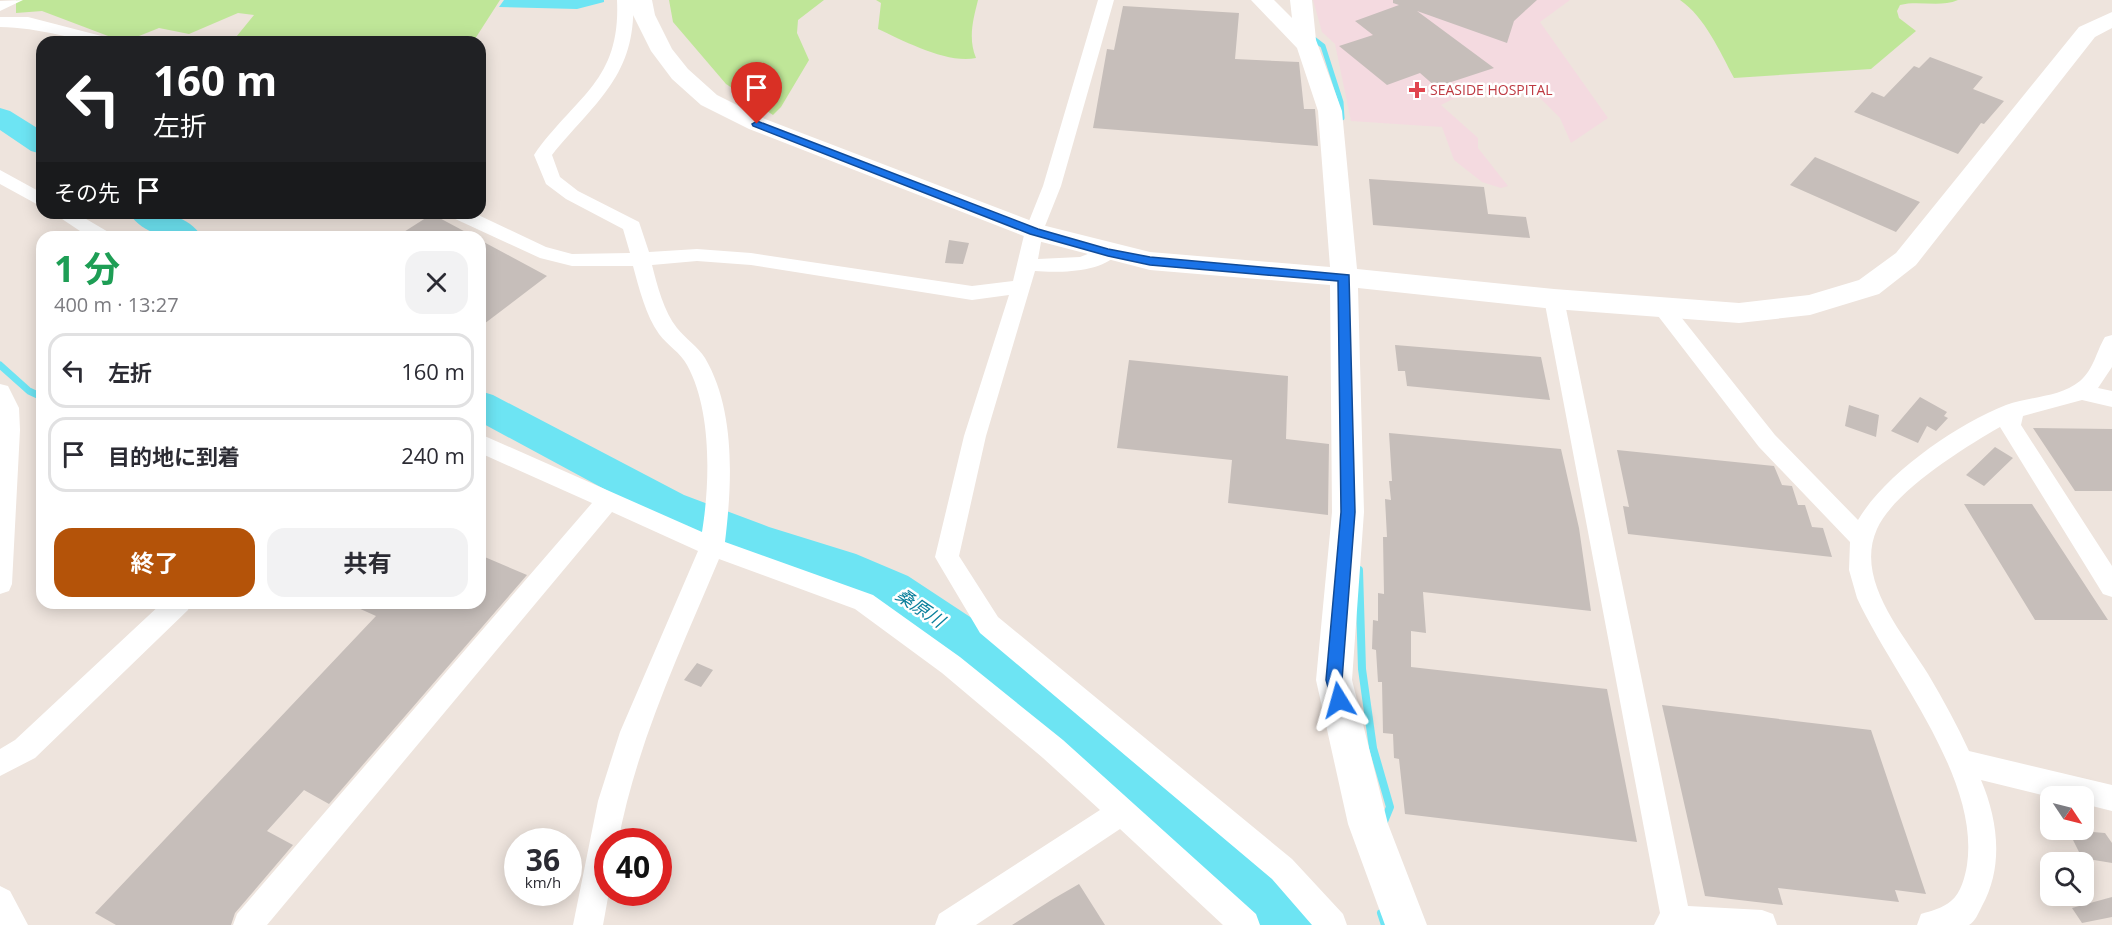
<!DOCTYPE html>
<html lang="ja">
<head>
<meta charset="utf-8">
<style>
  :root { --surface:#fff; --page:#f2f2f3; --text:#2b2b33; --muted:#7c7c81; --line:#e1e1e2; --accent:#b45309 }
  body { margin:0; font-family:"Open Sans","Noto Sans JP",sans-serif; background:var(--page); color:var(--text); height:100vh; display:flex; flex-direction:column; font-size:22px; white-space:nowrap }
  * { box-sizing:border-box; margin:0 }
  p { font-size:20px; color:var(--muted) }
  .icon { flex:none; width:33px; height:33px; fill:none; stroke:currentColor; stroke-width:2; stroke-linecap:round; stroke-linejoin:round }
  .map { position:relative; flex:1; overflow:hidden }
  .details { position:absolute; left:36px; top:231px; width:450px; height:378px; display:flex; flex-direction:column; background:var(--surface); border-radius:18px; box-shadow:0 3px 15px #0003 }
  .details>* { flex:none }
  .top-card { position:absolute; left:36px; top:36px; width:450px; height:183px; border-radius:18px; box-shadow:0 3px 15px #0003; background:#202124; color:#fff; overflow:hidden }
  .needle { width:39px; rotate:125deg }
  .buttons { position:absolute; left:2040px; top:786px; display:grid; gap:12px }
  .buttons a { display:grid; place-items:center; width:54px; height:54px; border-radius:12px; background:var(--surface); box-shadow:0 3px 15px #0003; font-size:30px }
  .speed { position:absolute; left:504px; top:828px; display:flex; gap:12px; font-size:30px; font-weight:700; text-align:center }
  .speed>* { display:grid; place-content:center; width:78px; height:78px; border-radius:50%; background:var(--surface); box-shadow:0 3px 15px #0003; line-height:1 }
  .speed small { font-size:15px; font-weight:400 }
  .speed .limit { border:9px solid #d22; background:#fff; color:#111 }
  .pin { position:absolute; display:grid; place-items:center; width:51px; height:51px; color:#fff; margin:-62px -26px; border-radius:50% 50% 50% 0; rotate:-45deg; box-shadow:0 0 6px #0007 }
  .pin .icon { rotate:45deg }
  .me { position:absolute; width:66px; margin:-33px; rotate:352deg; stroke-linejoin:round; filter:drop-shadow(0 0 4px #0008) }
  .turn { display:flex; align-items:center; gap:21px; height:126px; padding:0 18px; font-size:27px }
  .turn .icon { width:78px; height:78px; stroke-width:2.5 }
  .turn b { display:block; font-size:42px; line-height:51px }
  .then { display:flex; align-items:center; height:57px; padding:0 18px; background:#0003; gap:12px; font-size:22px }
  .round { display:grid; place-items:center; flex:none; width:63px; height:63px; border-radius:18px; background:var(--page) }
  .overview { display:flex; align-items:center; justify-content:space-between; height:102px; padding:0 18px }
  h1 { font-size:36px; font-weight:700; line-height:45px; color:#1e9e55 }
  .action { display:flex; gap:12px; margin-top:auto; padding:12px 18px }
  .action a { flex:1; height:69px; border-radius:18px; background:var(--accent); color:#fff; font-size:24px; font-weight:700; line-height:69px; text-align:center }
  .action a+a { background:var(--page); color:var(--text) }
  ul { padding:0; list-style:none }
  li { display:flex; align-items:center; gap:18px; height:75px; margin:0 12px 9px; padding:0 6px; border:3px solid var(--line); border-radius:18px }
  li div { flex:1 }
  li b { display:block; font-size:22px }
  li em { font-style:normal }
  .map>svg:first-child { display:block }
</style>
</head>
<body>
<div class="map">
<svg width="2112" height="925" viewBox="0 0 2112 925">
  <rect width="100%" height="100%" fill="#eee4dd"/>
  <path fill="#f4dae0" d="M1313,0H1570L1540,22L1608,118L1571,143L1560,118L1524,82L1453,99L1441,105L1478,138V148L1508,186L1501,188L1482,182L1454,160L1442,127L1351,121L1335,44L1322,32Z"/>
  <path fill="#bfe698" d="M16,0H500L473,42H232L254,15L238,13L189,34L159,28L124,42L42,11L16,13Z
    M669,0H824L798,20L797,33L809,60L781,107L773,115L726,84L673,22Z
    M876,0H978C973,20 968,39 976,58C947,64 904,41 878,29L881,3Z
    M1680,0H1958C1939,8 1919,0 1900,5L1897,11L1899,18L1916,31L1871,69L1734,78C1720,52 1705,17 1680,0Z"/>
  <path fill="#6de4f3" d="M504,0H604V2L577,9L499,7Z"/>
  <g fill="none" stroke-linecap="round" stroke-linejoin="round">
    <path stroke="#6de4f3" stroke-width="5" d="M1310,36L1323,46L1341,102L1342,118"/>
    <path stroke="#6de4f3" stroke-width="7" d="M0,365L29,391L42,397"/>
    <path stroke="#6de4f3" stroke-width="8" d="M1359,570L1362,669L1373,748L1390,807L1383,824
      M1381,913L1385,925"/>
    <path fill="#6de4f3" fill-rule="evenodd" d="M0,108L10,111L42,131V154L31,151L0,130Z
      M129,213C156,213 186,211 202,237C175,237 146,239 129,213Z
      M480,391L493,395L684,495L769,527L856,554L908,576L999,636L1260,854L1306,907L1314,925H1254L1224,890L967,664L878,602L830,580L747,554L656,517L480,422Z"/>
  </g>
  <path fill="#c6beba" d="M1393,0H1537L1514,21L1507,43L1417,11L1494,68L1436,87L1420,73L1387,85L1339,46L1373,35L1355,21L1399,5L1393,3Z
    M1123,6L1239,13L1235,59L1299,62L1304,109H1315L1318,146L1093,128L1107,49L1114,50Z
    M1930,57L1983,77L1973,89L2004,101L1984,124L1981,123L1958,154L1854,112L1872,92L1884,97L1914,66L1919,68Z
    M1815,157L1920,202L1896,232L1790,185Z
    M1369,179L1484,187L1488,214L1526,217L1530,238L1373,225Z
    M432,214L475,237H396Z
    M480,240L547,276L480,327Z
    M949,240L969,243L963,264L945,263Z
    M1395,345L1541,357L1550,400L1407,386L1405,371H1398Z
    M1129,360L1288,376L1286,439L1329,444L1328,515L1228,503L1232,460L1117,448Z
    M1920,397L1947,412L1944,416L1948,418L1936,431L1927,426L1918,443L1891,431Z
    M1849,405L1879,415L1876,437L1845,426Z
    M2033,428L2112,429V491H2075Z
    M1389,433L1561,449L1579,528L1591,611L1423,592L1426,633L1411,631V667L1607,689L1637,842L1405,814L1399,759L1394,758L1393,734L1383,733L1382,682H1378L1376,650L1372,649L1373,620L1378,621V593L1384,594L1383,537H1387L1385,499L1391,500L1389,481H1392Z
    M1995,447L2013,458L1984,486L1966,475Z
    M1617,450L1774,466L1782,485L1792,486L1798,505H1805L1812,527L1823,528L1832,557L1628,534L1623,506L1629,507Z
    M1964,504H2032L2108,620H2035Z
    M480,555L527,575L329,804L304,790L267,831L293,845L235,913L231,925H116L95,913L376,616L347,603H480Z
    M697,663L713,670L701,687L684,680Z
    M1662,705L1871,730L1926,894L1895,890L1899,902L1778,888L1783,905L1705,896Z
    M2068,830L2105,833L2112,843V863L2082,858Z
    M1079,884L1105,925H1012L1053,899Z
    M2112,897V917L2082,923L2072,908Z"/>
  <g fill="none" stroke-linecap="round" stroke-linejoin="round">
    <path fill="#fff" fill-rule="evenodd" d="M23,0L0,11V1Z
      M617,0H633C637,75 595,102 552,155L560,177L578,191L639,222L649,252L697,249L751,253L972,286L1013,281L1025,231L1043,186L1098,0H1114L1061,186L1043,231L1038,259L1080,257L1108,246L1115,248L1118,252C1105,273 1057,273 1035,271L986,436L959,556L998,617L1292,859L1343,914L1347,925H1312L1272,879L980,633L939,564L935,557L964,436L1009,295L972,300L751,265L697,261L652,265C657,285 664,312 677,328C686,339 698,347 705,358C736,411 732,484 725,542L873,595L960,657L1063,740L1256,914L1260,925H1223L1120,829L976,925H935L939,914L1100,810L1043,758L942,673L855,609L719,559C680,652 637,742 618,842H608L609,892L603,925H573L598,801L620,732L698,551L612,512L267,925H233L237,914L592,503L480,453V434L702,532C710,483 712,410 687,365C681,353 667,345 659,334C646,316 639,288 633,266H572L540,258L451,217L449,213H474L546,247L572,254L630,253L623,229L566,199L546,184L534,155C575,96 621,82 617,0Z
      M0,17H28L113,39L115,42C75,42 40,27 0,27Z
      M0,170L42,193V207L0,184Z
      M53,213H76L110,233L112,237H89Z
      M1554,292L1561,294L1564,299L1688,906L1762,910L1773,914L1777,925H1654L1660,913L1544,299L1547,294Z
      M1662,300L1669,302L1775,435L1858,520C1886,473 1956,425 2006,405C2030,396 2059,398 2080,381C2094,369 2096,352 2105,337L2112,335V367L2098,388L2112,391V407L2082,400L2023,416L2021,425L2112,566V597L2103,594L2000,427C1965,447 1894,491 1877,529C1854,580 1904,634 1928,674C1943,699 1957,725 1969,751L2112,785V811L2084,804V796L2050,797L1981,780C1998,820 2004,866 1982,906C1979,912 1975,922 1969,925C1958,925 1929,925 1917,925L1921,914C1931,911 1943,908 1951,901C1961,893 1965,877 1967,865C1980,777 1892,674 1857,598L1849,570L1850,542L1759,447L1655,312L1652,307L1655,302Z
      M0,384L8,386L19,408L20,430L12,584L9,591L0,594Z
      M162,603H191L188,610L35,758L0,776V749L15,740Z
      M0,886L10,891L28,925H0Z"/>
    <path fill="#fff" fill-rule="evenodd" d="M630,0H652L655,15L672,49L688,69L717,95L765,119L1042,225L1150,252L1330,267L1318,111L1297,48L1251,0H1274L1292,18L1290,0H1312L1316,40L1342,111L1357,269L1554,289L1739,303L1809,295L1859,280L1896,253L2079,27L2112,12V28L2095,37L1916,265L1879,294L1810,315L1739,323L1554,309L1358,288L1364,512L1352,680L1388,824L1427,925H1385L1348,824L1316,680L1332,512L1330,285L1150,270L1034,240L749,129L701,105L672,79L651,51L633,15Z"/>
  </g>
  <path fill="#1a73e8" stroke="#114b97" stroke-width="1.5" d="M757,121L1038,229L1108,249L1150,257L1349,275L1355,512L1342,680L1347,700L1345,705L1339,707L1333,705L1326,680L1341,512L1338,281L1150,265L1108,256L1030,234L753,126L752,124Z"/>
  <path fill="#e0444e" stroke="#fff" stroke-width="2" d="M1414 81h6v6h6v6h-6v6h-6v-6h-6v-6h6z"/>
  <g text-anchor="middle" stroke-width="5" stroke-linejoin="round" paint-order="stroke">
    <g font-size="14" fill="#be3a42" stroke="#fff" text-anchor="start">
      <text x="1430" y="95">SEASIDE HOSPITAL</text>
    </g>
    <g font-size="18" font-style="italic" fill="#097f9b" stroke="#fff">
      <text transform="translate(920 608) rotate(34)" y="6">桑原川</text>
    </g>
  </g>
</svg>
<div class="buttons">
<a><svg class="needle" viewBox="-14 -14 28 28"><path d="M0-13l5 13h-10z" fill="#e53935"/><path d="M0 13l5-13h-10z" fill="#7c7c81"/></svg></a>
<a><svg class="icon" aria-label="search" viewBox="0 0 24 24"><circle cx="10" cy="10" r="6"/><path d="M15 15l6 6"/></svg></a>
</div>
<div class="speed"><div>36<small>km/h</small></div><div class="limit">40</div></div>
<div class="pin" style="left:757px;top:124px;background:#d93025"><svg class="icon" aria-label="arrive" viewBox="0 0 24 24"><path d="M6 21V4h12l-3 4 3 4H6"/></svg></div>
<svg class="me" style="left:1339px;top:700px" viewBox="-20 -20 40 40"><path d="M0-17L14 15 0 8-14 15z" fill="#1a73e8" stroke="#fff" stroke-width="4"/></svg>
<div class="top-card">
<div class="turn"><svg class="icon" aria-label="left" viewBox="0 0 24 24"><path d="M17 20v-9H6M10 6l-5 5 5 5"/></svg><div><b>160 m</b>左折</div></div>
<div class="then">その先<svg class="icon" aria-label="arrive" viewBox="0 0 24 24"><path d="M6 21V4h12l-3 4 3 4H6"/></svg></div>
</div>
<section class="details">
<div class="overview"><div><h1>1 分</h1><p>400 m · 13:27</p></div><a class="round"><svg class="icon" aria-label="close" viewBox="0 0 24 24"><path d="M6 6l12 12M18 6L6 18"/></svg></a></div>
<ul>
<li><svg class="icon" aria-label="left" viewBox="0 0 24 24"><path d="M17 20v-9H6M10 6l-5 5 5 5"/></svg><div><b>左折</b></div><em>160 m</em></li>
<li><svg class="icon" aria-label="arrive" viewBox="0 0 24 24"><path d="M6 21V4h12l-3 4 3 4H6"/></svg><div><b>目的地に到着</b></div><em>240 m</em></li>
</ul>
<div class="action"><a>終了</a><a>共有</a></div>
</section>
</div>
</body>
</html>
